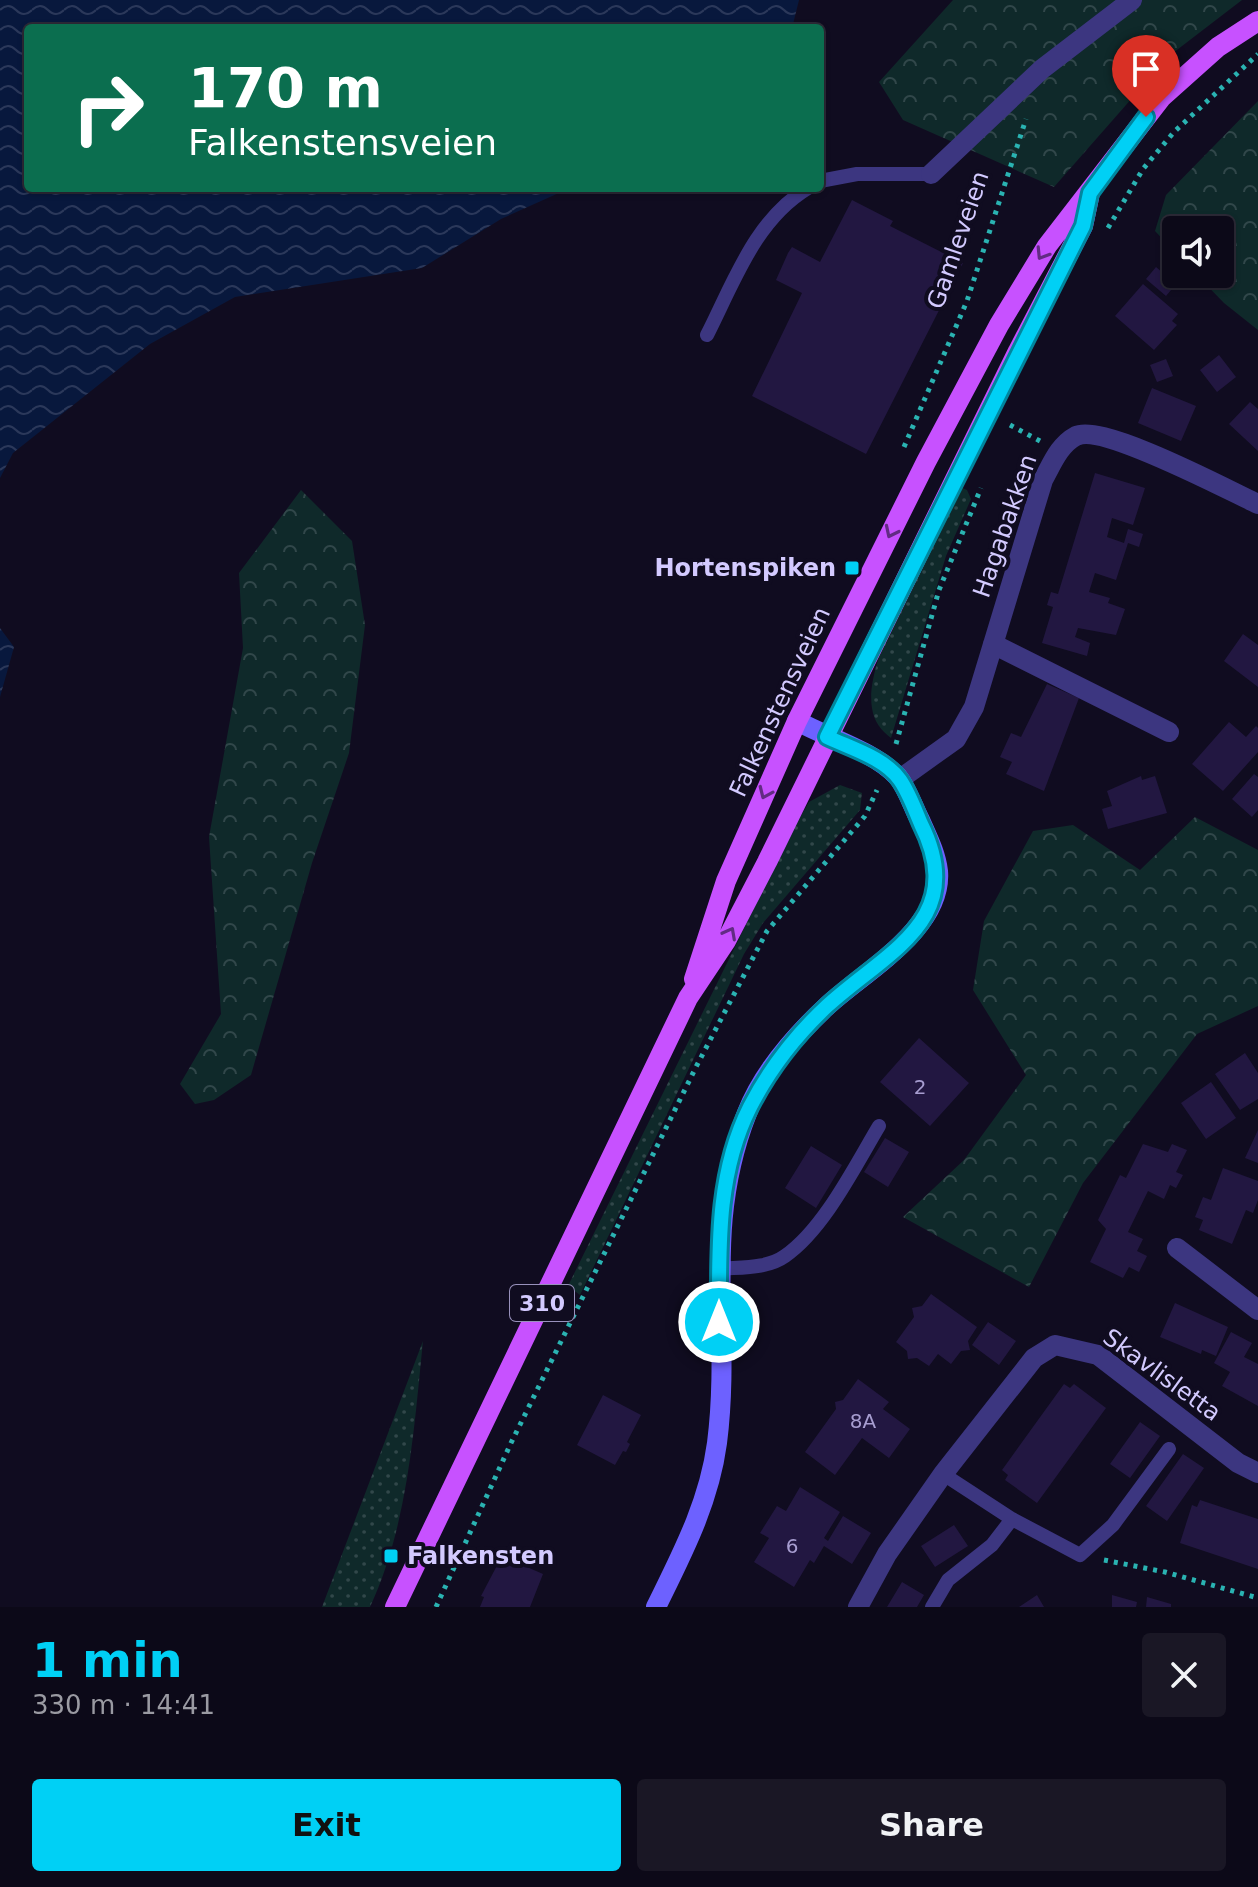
<!DOCTYPE html>
<html lang="en">
<head>
<meta charset="utf-8">
<style>
  :root { --surface:#0c0918; --page:#1a1725; --text:#f1f3f6; --muted:#9a9aa2; --line:#2c2a37; --accent:#00d0f5 }
  body { margin:0; font-family:"DejaVu Sans",sans-serif; background:var(--page); color:var(--text); height:100vh; display:flex; flex-direction:column; font-size:30px; white-space:nowrap }
  * { box-sizing:border-box; margin:0 }
  p { font-size:26px; color:var(--muted) }
  .icon { flex:none; width:44px; height:44px; fill:none; stroke:currentColor; stroke-width:2; stroke-linecap:round; stroke-linejoin:round }
  .map { position:relative; height:1607px; overflow:hidden }
  .panel { display:flex; flex-direction:column; background:var(--surface); flex:1 }
  .panel>* { flex:none }
  .banner { position:absolute; left:24px; top:24px; width:800px; height:168px; border-radius:8px; box-shadow:0 2px 6px #0004,0 0 0 2px var(--line); background:#0b6e4f; color:#fff; overflow:hidden }
  .buttons { position:absolute; left:1162px; top:216px; display:grid; gap:16px }
  .buttons a { display:grid; place-items:center; width:72px; height:72px; border-radius:8px; background:var(--surface); box-shadow:0 2px 6px #0004,0 0 0 2px var(--line); font-size:40px }
  .pin { position:absolute; display:grid; place-items:center; width:68px; height:68px; color:#fff; margin:-82px -34px; border-radius:50% 50% 50% 0; rotate:-45deg; box-shadow:0 0 8px #0007 }
  .pin .icon { rotate:45deg }
  .me { position:absolute; width:88px; margin:-44px; rotate:0deg; stroke-linejoin:round; filter:drop-shadow(0 0 6px #0008) }
  .turn { display:flex; align-items:center; gap:28px; height:168px; padding:0 32px; font-size:36px }
  .turn .icon { width:104px; height:104px; stroke-width:2.5 }
  .turn b { display:block; font-size:56px; line-height:68px }
  .round { display:grid; place-items:center; flex:none; width:84px; height:84px; border-radius:8px; background:var(--page) }
  .summary { display:flex; align-items:center; justify-content:space-between; height:136px; padding:0 32px }
  h1 { font-size:48px; font-weight:600; line-height:60px; color:var(--accent) }
  .action { display:flex; gap:16px; margin-top:auto; padding:16px 32px }
  .action a { flex:1; height:92px; border-radius:8px; background:var(--accent); color:#111; font-size:32px; font-weight:600; line-height:92px; text-align:center }
  .action a+a { background:var(--page); color:var(--text) }
  .map>svg:first-child { display:block }
</style>
</head>
<body>
<div class="map">
<svg width="1258" height="1607" viewBox="0 0 1258 1607">
  <defs>
    <pattern id="grass-dots" width="8" height="8" patternUnits="userSpaceOnUse" patternTransform="scale(2)"><rect width="8" height="8" fill="#0f292a"/><path d="M2 2h.1M6 6h.1" fill="none" stroke="#31474a" stroke-width="1.8" stroke-linecap="round"/></pattern>
    <pattern id="forest-crowns" width="20" height="18" patternUnits="userSpaceOnUse" patternTransform="scale(2)"><rect width="20" height="18" fill="#0f292a"/><path d="M2 6a3 3 0 1 1 6 0M12 15a3 3 0 1 1 6 0" fill="none" stroke="#31474a"/></pattern>
    <pattern id="water-waves" width="16" height="10" patternUnits="userSpaceOnUse" patternTransform="scale(2)"><rect width="16" height="10" fill="#08183d"/><path d="M0 5q4-4 8 0t8 0" fill="none" stroke="#2b385a"/></pattern>
  </defs>
  <rect width="100%" height="100%" fill="#100c20"/>
  <path fill="url(#grass-dots)" d="M960,487L967,490L971,499L946,556L891,738C881,730 874,722 872,708C863,656 936,537 960,487Z
    M840,785L862,793L860,810L763,923L744,954L580,1295L568,1286L793,829L809,802Z
    M423,1341C414,1429 408,1525 370,1607H322Z"/>
  <path fill="url(#forest-crowns)" d="M953,0H1242L1169,56L1054,187L903,120L879,82Z
    M1258,101V330L1224,303L1196,274H1220V230H1176V253L1155,231L1166,195Z
    M301,490L352,541L365,625L349,753L312,863L251,1075L214,1100L195,1104L180,1084L221,1014L209,837L243,648L239,573Z
    M1195,817L1258,850V1006L1197,1034L1083,1183L1029,1287L903,1217L964,1160L1026,1075L973,990L984,921L1033,831L1073,825L1140,870Z"/>
  <path fill="url(#water-waves)" d="M0,0H799L792,28H28V188H570L501,219L422,268L235,297L150,344L13,453L0,478Z
    M0,628L14,647L0,697Z"/>
  <path fill="#221741" d="M852,200L893,221L890,226L963,263L866,454L752,396L802,293L776,280L788,253L792,247L820,262Z
    M1156,267L1176,284L1166,296L1146,279Z
    M1143,284L1178,314L1172,321L1177,325L1154,350L1115,316Z
    M1219,355L1236,377L1217,392L1200,370Z
    M1166,359L1173,376L1157,382L1150,365Z
    M1152,388L1196,406L1181,441L1138,423Z
    M1250,402L1258,409V451L1229,424Z
    M1095,473L1145,488L1133,525L1112,518L1107,537L1124,543L1128,529L1143,534L1139,547L1128,543L1116,580L1095,573L1089,592L1110,598L1108,603L1125,609L1116,635L1078,628L1075,637L1090,643L1087,656L1042,643L1053,607L1047,605L1051,592L1058,594Z
    M1243,634L1258,645V687L1224,661Z
    M1047,684L1079,698L1044,791L1006,774L1012,762L1000,757L1011,733L1021,737Z
    M1229,722L1246,737L1256,726L1258,728V752L1223,791L1192,764Z
    M1254,774L1258,777V810L1252,817L1232,799Z
    M1141,776L1142,780L1155,776L1167,813L1108,829L1102,809L1112,806L1107,791Z
    M919,1038L969,1083L930,1126L880,1082Z
    M1245,1053L1258,1073V1099L1240,1110L1215,1074Z
    M1211,1082L1236,1118L1206,1139L1181,1103Z
    M1258,1130V1163L1245,1158Z
    M885,1138L909,1152L888,1187L864,1172Z
    M1143,1144L1168,1152L1172,1144L1187,1150L1176,1172L1183,1175L1176,1188L1170,1185L1164,1199L1148,1191L1128,1232L1143,1239L1137,1251L1147,1256L1139,1272L1129,1267L1123,1278L1090,1262L1106,1229L1098,1220L1120,1175L1126,1178Z
    M811,1146L842,1165L816,1208L785,1188Z
    M1223,1168L1258,1181V1200L1253,1213L1246,1210L1232,1244L1199,1230L1203,1220L1195,1217L1203,1197L1211,1200Z
    M931,1294L977,1327L968,1341L970,1350L961,1351L951,1364L938,1354L929,1366L917,1358L908,1359L907,1351L896,1342L914,1317L912,1308L922,1306Z
    M1175,1303L1228,1327L1216,1356L1202,1350L1201,1354L1160,1337Z
    M988,1322L1016,1341L999,1365L972,1345Z
    M1231,1332L1252,1343L1244,1357L1258,1364V1406L1222,1386L1230,1372L1214,1363Z
    M858,1379L889,1402L883,1409L910,1429L889,1458L862,1438L835,1475L805,1452L836,1409L835,1402L843,1400Z
    M1064,1384L1070,1388L1074,1384L1106,1408L1037,1503L1005,1480L1008,1475L1002,1470Z
    M603,1395L641,1415L627,1442L630,1444L626,1452L623,1451L615,1465L577,1445Z
    M1140,1422L1160,1436L1130,1478L1110,1464Z
    M1183,1454L1204,1468L1167,1521L1146,1506Z
    M800,1487L840,1512L824,1538L828,1541L843,1516L871,1533L852,1564L824,1546L814,1563L810,1560L794,1587L754,1562L769,1538L760,1533L777,1506L786,1511Z
    M1200,1500L1258,1519V1569L1180,1543L1192,1505L1197,1507Z
    M954,1525L968,1546L935,1567L921,1546Z
    M502,1556L543,1574L530,1607H480L484,1597L481,1596Z
    M902,1582L924,1595L917,1607H887Z
    M1037,1595L1044,1607H1019Z
    M1112,1595L1137,1602L1136,1607H1112Z
    M1147,1597L1171,1604V1607H1146Z"/>
  <g fill="none" stroke-linecap="round" stroke-linejoin="round">
    <path stroke="#2ab3b2" stroke-width="5" stroke-dasharray="4 6" stroke-linecap="butt" d="M1108,228L1143,169L1174,132L1258,54
      M1010,425L1040,441
      M904,447L967,301L1026,119
      M896,744L939,590L981,488
      M1104,1560L1165,1572L1258,1598
      M436,1607L511,1443L696,1067L767,931L865,816L877,790"/>
    <path stroke="#3c3680" stroke-width="14" d="M820,181L857,174H931
      M707,335C734,282 755,220 808,188
      M719,1269C740,1267 767,1269 785,1256C824,1229 855,1166 879,1126
      M943,1474L1012,1519L1080,1555L1113,1525L1169,1449
      M932,1607L948,1580L992,1545L1012,1519"/>
    <path stroke="#3c3680" stroke-width="20" d="M931,174L1042,69L1132,0
      M993,644L1169,732
      M900,779L956,739L974,707L1043,480C1052,464 1059,445 1076,436C1102,423 1228,490 1258,504
      M1177,1248L1258,1310
      M858,1607L887,1554L943,1474L1034,1358L1055,1345L1098,1355L1238,1463L1258,1473"/>
    <path stroke="#6d61ff" stroke-width="20" d="M656,1607C682,1554 709,1503 717,1443C732,1326 701,1231 747,1113C762,1074 795,1036 826,1007C862,973 943,929 938,871C936,853 927,836 920,820C913,807 907,788 898,777C874,751 828,738 797,721"/>
    <path stroke="#c751ff" stroke-width="20" d="M694,979L726,881L797,721L926,462L999,325L1047,246L1162,97L1218,47L1258,21
      M395,1607L688,998L726,941L767,862L1018,351L1083,226L1090,193"/>
  </g>
  <defs><path id="oneway-chevron" d="M-2-3.5L2.5 0L-2 3.5" fill="none" stroke-width="1.6" stroke-linecap="round" stroke-linejoin="round" transform="scale(2)"/></defs>
  <g stroke="#622b84">
    <use href="#oneway-chevron" transform="translate(1042 254) rotate(122)"/>
    <use href="#oneway-chevron" transform="translate(891 532) rotate(116)"/>
    <use href="#oneway-chevron" transform="translate(765 793) rotate(114)"/>
    <use href="#oneway-chevron" transform="translate(730 933) rotate(-62)"/>
  </g>
  <g fill="none" stroke-linecap="round" stroke-linejoin="round">
    <g stroke="#00879f" stroke-width="20">
      <path id="route" d="M719,1322C719,1250 716,1174 750,1107C769,1070 796,1035 827,1006C887,951 969,920 921,824C915,810 909,793 900,780C885,758 850,748 827,737L1083,226L1090,193L1146,117"/>
    </g>
    <use href="#route" stroke="#00d0f5" stroke-width="14"/>
  </g>
  <g fill="#00d0f5" stroke="#100c20" stroke-width="3">
    <rect x="844" y="560" width="16" height="16" rx="4"/>
    <rect x="383" y="1548" width="16" height="16" rx="4"/>
  </g>
  <g text-anchor="middle" stroke-width="8" stroke-linejoin="round" paint-order="stroke">
    <g font-size="20" fill="#a79dd0">
      <text x="920" y="1094">2</text>
      <text x="863" y="1428">8A</text>
      <text x="792" y="1553">6</text>
    </g>
    <rect fill="#100c20" stroke="#9891bc" stroke-width="2" x="510" y="1285" width="64" height="36" rx="6"/>
    <g font-size="22" font-weight="bold" fill="#d3caff">
      <text x="542" y="1311">310</text>
    </g>
    <g font-size="24" fill="#d3caff" stroke="#100c20">
      <text transform="translate(958 240) rotate(-71)" y="8">Gamleveien</text>
      <text transform="translate(1005 526) rotate(-71)" y="8">Hagabakken</text>
      <text transform="translate(780 702) rotate(-65)" y="8">Falkenstensveien</text>
      <text transform="translate(1162 1375) rotate(36)" y="8">Skavlisletta</text>
    </g>
    <g font-size="24" font-weight="bold" fill="#d3caff" stroke="#100c20" text-anchor="end">
      <text x="836" y="576">Hortenspiken</text>
      <text x="407" y="1564" text-anchor="start">Falkensten</text>
    </g>
  </g>
</svg>
<div class="buttons">
<a><svg class="icon" aria-label="sound" viewBox="0 0 24 24"><path d="M4 9h4l5-4v14l-5-4H4zM17 9q2 3 0 6"/></svg></a>
</div>
<div class="pin" style="left:1146px;top:117px;background:#d93025"><svg class="icon" aria-label="arrive" viewBox="0 0 24 24"><path d="M6 21V4h12l-3 4 3 4H6"/></svg></div>
<svg class="me" style="left:719px;top:1322px" viewBox="-20 -20 40 40"><circle r="17" fill="#00d0f5" stroke="#fff" stroke-width="3"/><path d="M0-11L8 9 0 5-8 9z" fill="#fff"/></svg>
<div class="banner">
<div class="turn"><svg class="icon" aria-label="right" viewBox="0 0 24 24"><path d="M7 20v-9h11M14 6l5 5-5 5"/></svg><div><b>170 m</b>Falkenstensveien</div></div>
</div>
</div>
<section class="panel">
<div class="summary"><div><h1>1 min</h1><p>330 m · 14:41</p></div><a class="round"><svg class="icon" aria-label="close" viewBox="0 0 24 24"><path d="M6 6l12 12M18 6L6 18"/></svg></a></div>
<div class="action"><a>Exit</a><a>Share</a></div>
</section>
</body>
</html>
